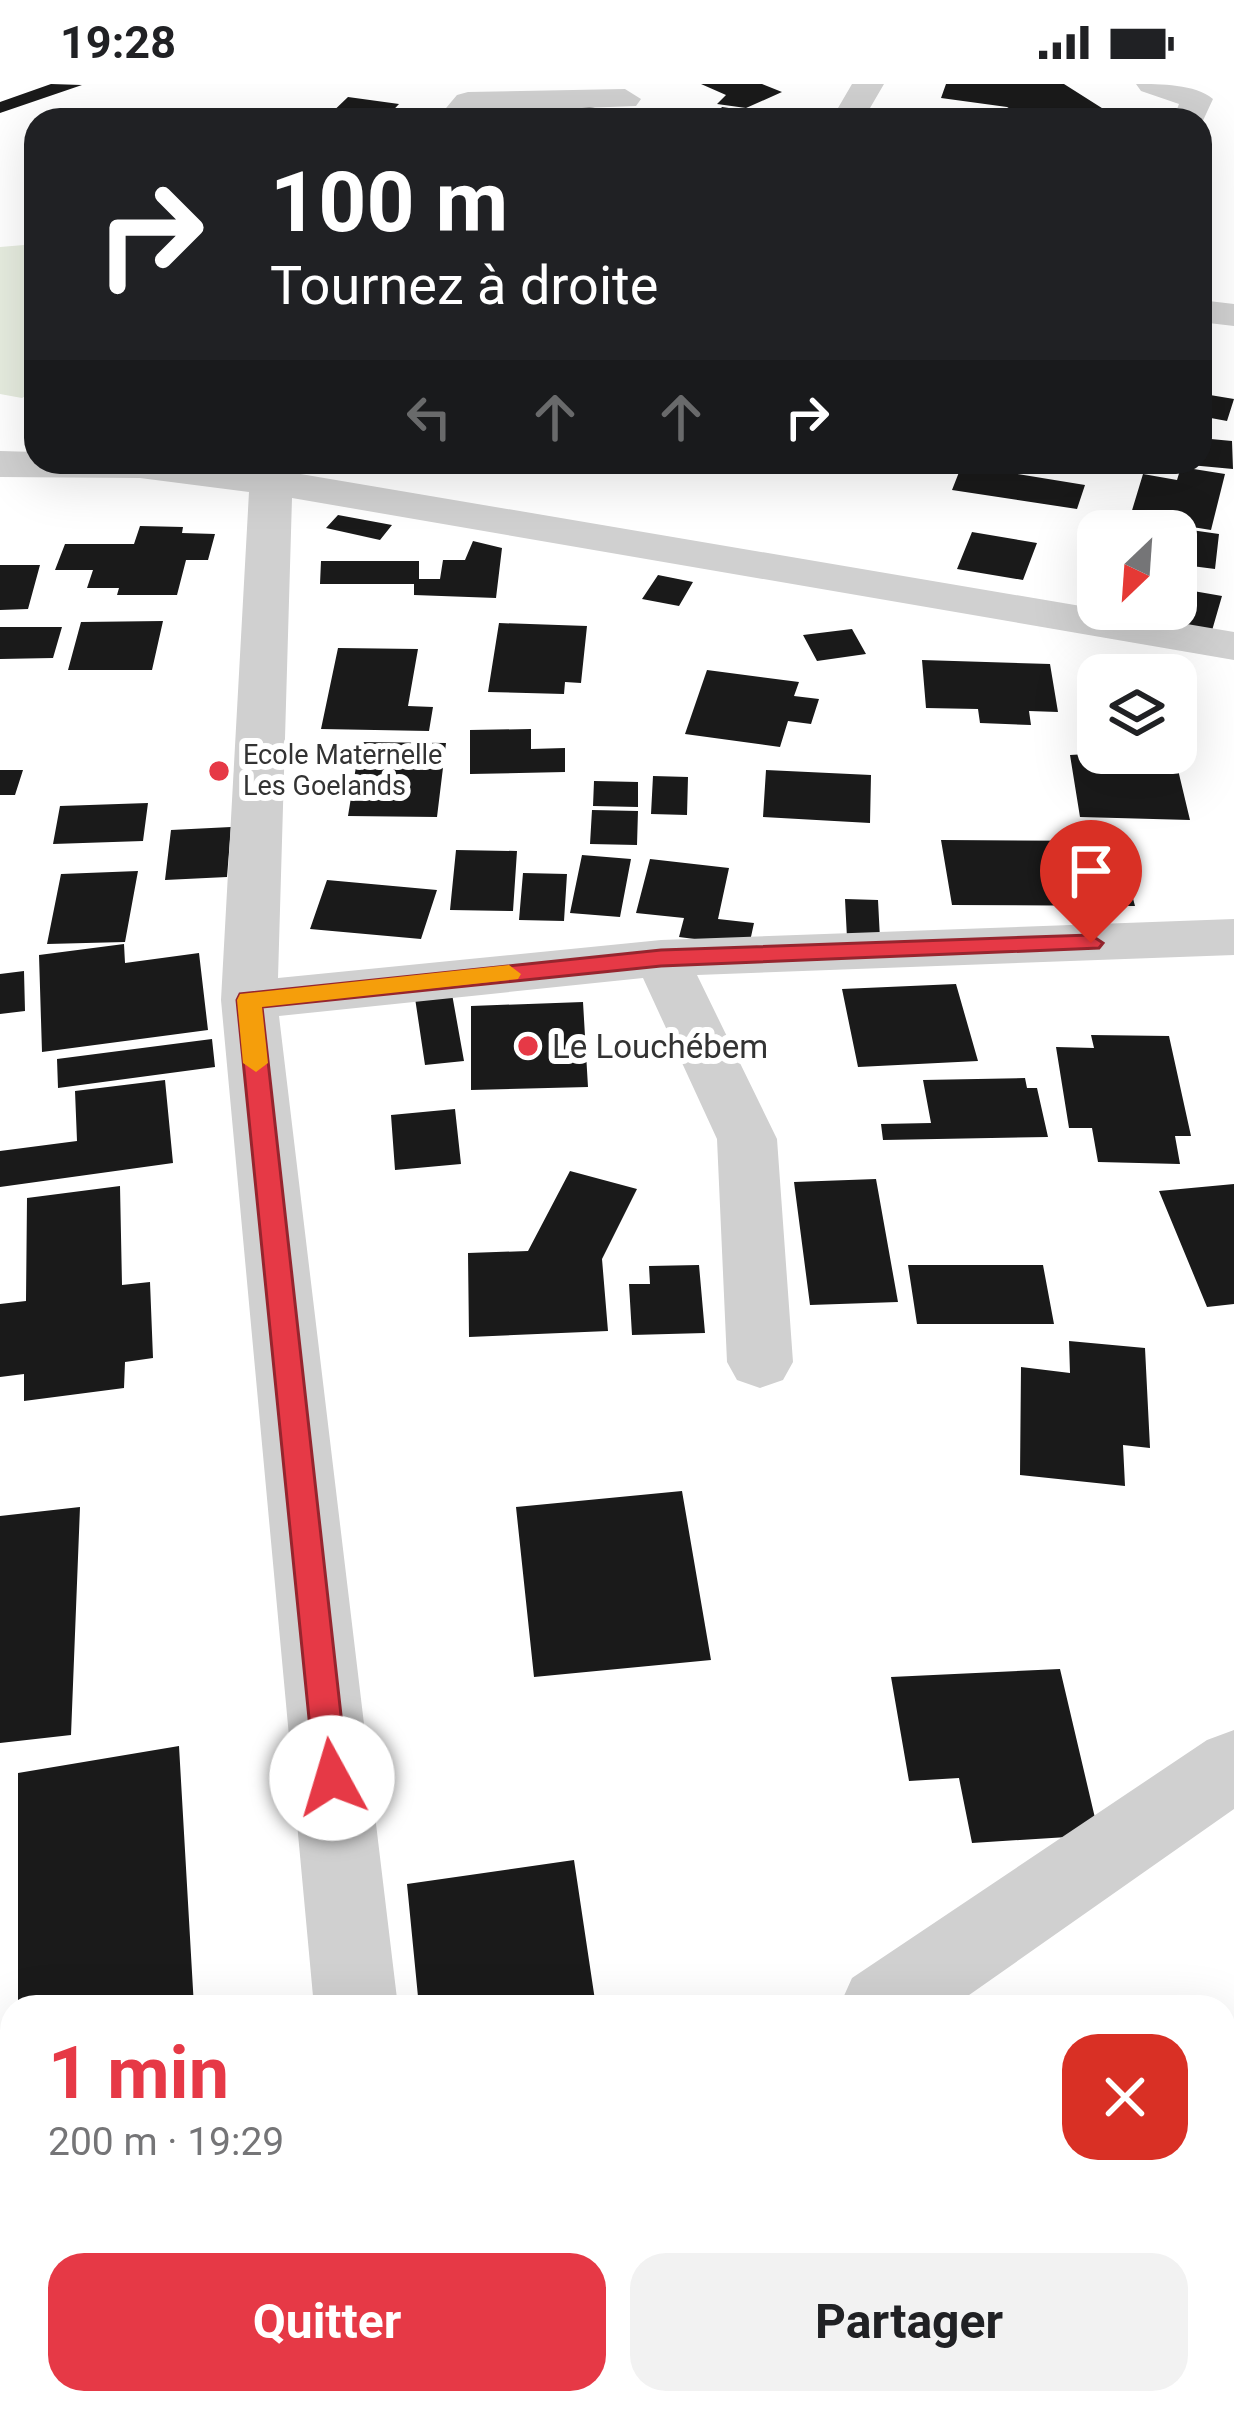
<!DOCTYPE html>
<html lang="fr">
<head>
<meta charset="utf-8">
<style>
  :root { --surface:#fff; --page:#f2f2f2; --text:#202124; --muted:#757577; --accent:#e63946 }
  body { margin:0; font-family:Roboto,sans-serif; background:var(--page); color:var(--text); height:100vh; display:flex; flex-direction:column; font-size:45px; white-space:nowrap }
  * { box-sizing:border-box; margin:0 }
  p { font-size:39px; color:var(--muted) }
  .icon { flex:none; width:66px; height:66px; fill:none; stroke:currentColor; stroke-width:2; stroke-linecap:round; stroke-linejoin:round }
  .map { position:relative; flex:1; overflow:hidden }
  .drawer { position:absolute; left:0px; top:1911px; width:1236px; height:420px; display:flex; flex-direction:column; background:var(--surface); border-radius:36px 36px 0 0; box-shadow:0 12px 48px #0002 }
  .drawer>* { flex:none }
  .top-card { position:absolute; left:24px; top:24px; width:1188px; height:366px; border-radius:36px; box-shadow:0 12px 48px #0002; background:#202124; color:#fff; overflow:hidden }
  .needle { width:78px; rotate:205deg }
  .tools { position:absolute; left:1077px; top:426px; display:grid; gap:24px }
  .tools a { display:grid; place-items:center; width:120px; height:120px; border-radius:24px; background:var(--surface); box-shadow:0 12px 48px #0002; font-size:60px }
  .pin { position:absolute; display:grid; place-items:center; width:102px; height:102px; color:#fff; margin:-123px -51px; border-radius:50% 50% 50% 0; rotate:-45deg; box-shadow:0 0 12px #0007 }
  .pin .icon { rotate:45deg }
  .me { position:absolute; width:132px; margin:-66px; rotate:354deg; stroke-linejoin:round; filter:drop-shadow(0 0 9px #0008) }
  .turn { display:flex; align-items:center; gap:42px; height:252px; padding:0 48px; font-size:54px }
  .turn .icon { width:156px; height:156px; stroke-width:2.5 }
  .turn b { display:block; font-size:84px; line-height:102px }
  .lanes { display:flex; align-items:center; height:114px; padding:0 48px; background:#0003; justify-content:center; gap:60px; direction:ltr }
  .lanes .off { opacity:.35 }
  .round { display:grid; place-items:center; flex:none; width:126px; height:126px; border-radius:36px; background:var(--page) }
  .summary { display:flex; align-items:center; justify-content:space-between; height:204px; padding:0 48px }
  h1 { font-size:72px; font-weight:700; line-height:90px; color:var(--accent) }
  .primary-button { display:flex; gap:24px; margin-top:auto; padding:24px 48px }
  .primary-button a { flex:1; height:138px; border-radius:36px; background:var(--accent); color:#fff; font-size:48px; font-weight:700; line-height:138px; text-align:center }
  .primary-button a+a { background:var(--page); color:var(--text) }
  .status { display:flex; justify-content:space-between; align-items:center; height:84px; padding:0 60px; background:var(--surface); direction:ltr }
  .status svg { height:33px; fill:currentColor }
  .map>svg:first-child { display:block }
</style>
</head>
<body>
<div class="status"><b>19:28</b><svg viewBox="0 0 49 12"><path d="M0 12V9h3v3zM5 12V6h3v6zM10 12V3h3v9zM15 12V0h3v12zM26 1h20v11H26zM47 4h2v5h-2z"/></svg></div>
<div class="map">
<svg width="1234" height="2331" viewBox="0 0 1234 2331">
  <rect width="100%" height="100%" fill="#fff"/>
  <path fill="#e6ecdf" d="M36,160V306L22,314L0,310V163Z"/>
  <path fill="#1a1a1a" d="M51,0L82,1L0,29V18Z
    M701,0H762L782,8L746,24L717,20L726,11Z
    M946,0H1064L1105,26L1108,36H1029L1007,23L941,14Z
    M348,13L399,20L384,36H324Z
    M553,17L643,32L638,36H532Z
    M722,23L749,27L742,36H711Z
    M1204,310L1234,315L1227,337L1200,332Z
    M1200,354L1232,357L1233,385L1190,381L1200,378Z
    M963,378H1015L1011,389L1085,401L1077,425L952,406Z
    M1181,383L1225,390L1211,446L1130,433L1143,390L1177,396Z
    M338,431L392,441L380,456L326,444Z
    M1156,441L1219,450L1215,485L1176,480V447H1155Z
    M140,442L183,443L182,449L215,450L208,476H186L177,511H117L119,504H87L93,486H55L65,460H134Z
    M972,448L1037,459L1023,496L957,485Z
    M473,457L502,464L496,514L414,511V500H320L321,477H419V495H440L443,476H465Z
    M0,481H40L28,525L0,526Z
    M658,491L693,498L679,522L642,515Z
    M1176,504L1222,512L1211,550L1148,539L1153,525H1176Z
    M163,537L152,586H68L81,538Z
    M499,539L587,542L581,599L565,598L564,610L488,608Z
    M0,543H62L53,574L0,575Z
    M852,545L866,570L817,577L803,551Z
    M338,564L418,565L408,622L433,623L429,647L321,645Z
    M922,576L1050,580L1058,628L1029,627L1031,641L980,639L978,625L926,624Z
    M707,586L799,598L794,612L819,615L811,640L788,637L780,663L685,650Z
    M531,645V665L565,664V688L470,690V646Z
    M360,658L446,659L437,733L348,732Z
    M1104,669H1174L1190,736L1080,733L1070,671Z
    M0,686H23L15,711H0Z
    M766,686L871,691L870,739L763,733Z
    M653,692L688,693L687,731L651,730Z
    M594,697L638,698V723L593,722Z
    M148,719L143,757L53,760L60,722Z
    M592,726L638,727L637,761L590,760Z
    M231,743L227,793L165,796L171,746Z
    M941,756L1118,757L1135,822L952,821Z
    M456,766L517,767L513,827L450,826Z
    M582,771L631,775L620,833L570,829Z
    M650,775L729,784L718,835L754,839L749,862L679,853L684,834L636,829Z
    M138,787L125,858L47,860L61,790Z
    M523,789L567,790L564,837L519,836Z
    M327,796L437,806L421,855L310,845Z
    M845,815L878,816L880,855L847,854Z
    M124,860L125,879L199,869L208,946L42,968L39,871Z
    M24,887L25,927L0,930V890Z
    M956,900L978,977L858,983L842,905Z
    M452,910L464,977L425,981L415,914Z
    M583,918L588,1003L471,1006V922Z
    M1091,951L1169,952L1191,1052H1175L1180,1080L1098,1078L1092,1044H1069L1056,963L1094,964Z
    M212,955L215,983L58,1004L57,975Z
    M1025,994L1027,1004H1037L1048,1053L883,1056L881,1040L931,1039L923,996Z
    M165,996L173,1079L0,1103V1067L77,1057L75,1007Z
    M455,1025L461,1080L395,1086L391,1031Z
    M570,1087L637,1105L602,1175L608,1247L469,1253L468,1169L528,1167Z
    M876,1095L898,1218L810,1221L794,1098Z
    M1234,1100V1220L1207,1223L1159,1107Z
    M120,1102L122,1201L150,1198L153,1274L125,1278L124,1304L24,1317V1290L0,1293V1220L26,1217L27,1114Z
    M699,1181L705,1249L632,1251L629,1200H650L649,1182Z
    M908,1181H1043L1054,1240H917Z
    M1069,1257L1145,1264L1150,1364L1123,1361L1125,1402L1020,1391L1021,1283L1070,1289Z
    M682,1407L711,1576L534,1593L516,1423Z
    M80,1423L71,1651L0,1659V1432Z
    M1060,1585L1099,1751L972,1759L959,1694L909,1697L891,1593Z
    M179,1662L194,1923H18V1689Z
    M574,1776L596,1923H419L407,1800Z
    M12,2111V2210L0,2212V2113Z
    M25,2319H98L99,2321L25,2331Z
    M533,2319H599L607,2331H519Z"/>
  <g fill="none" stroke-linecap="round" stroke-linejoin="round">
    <path fill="#d0d0d0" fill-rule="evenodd" d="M852,0H884L863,36H831Z
      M1136,0C1161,0 1195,0 1213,15L1200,43V36H1173L1179,20L1141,7Z
      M625,5L641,15L636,22L477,28L470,36H436L457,11L468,8Z
      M1200,216L1234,220V242L1200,238Z
      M0,367L36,368V378H215L271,385L1234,548V576L292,414L278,894L661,856L1234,835V871L697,891L777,1055L793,1278L783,1296L760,1304L737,1296L727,1278L717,1055L643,894L279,932L398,1923H314L221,916L249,408L140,394L0,393Z
      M1234,1646V1725L952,1923H839L852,1894L1207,1656Z
      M12,2026V2114L0,2116V2028Z
      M275,2319H376L371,2331H270Z"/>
  </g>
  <path fill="#e63946" stroke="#96252e" stroke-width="3" d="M1091,851L1103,859L1099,864L661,882L262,923L348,1694L343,1705L332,1710L320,1705L315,1694L237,916L240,910L661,866Z"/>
  <path fill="#f59e0b" d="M509,881L521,890L518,895L262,923L268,979L256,988L243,979L237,916L240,910Z"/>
  <g fill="#e63946" stroke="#fff" stroke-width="4.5">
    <circle cx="219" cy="687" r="12"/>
    <circle cx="528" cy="962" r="12"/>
  </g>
  <g text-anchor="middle" stroke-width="12" stroke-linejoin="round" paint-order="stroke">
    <g font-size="27" fill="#333" stroke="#fff" text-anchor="start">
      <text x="243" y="680">Ecole Maternelle<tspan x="243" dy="31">Les Goelands</tspan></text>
    </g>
    <g font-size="33" fill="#333" stroke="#fff" text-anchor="start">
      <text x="552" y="974">Le Louchébem</text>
    </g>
  </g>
</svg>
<div class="tools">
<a><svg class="needle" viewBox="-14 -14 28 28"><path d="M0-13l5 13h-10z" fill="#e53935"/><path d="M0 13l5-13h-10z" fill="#757577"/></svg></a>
<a><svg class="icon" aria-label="layers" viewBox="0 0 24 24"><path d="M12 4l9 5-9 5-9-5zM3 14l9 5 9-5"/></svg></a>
</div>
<div class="pin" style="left:1091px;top:859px;background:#d93025"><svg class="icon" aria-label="arrive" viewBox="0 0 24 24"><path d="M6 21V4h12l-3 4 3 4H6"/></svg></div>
<svg class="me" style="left:332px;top:1694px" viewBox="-20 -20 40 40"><circle r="19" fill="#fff"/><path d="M0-13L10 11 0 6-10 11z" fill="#e63946"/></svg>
<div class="top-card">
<div class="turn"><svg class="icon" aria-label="right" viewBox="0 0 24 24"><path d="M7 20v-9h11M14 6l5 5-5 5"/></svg><div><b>100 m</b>Tournez à droite</div></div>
<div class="lanes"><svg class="icon off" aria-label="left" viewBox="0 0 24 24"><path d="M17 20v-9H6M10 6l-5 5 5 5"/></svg><svg class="icon off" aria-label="ahead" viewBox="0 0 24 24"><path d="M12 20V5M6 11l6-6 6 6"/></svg><svg class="icon off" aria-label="ahead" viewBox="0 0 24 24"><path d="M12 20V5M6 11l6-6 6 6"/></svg><svg class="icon" aria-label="right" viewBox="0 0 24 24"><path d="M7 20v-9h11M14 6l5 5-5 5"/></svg></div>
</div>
<section class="drawer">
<div class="summary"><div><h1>1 min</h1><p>200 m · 19:29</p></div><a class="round" style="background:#d93025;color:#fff"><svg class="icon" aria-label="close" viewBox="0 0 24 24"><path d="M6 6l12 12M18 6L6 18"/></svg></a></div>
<div class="primary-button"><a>Quitter</a><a>Partager</a></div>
</section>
</div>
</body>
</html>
